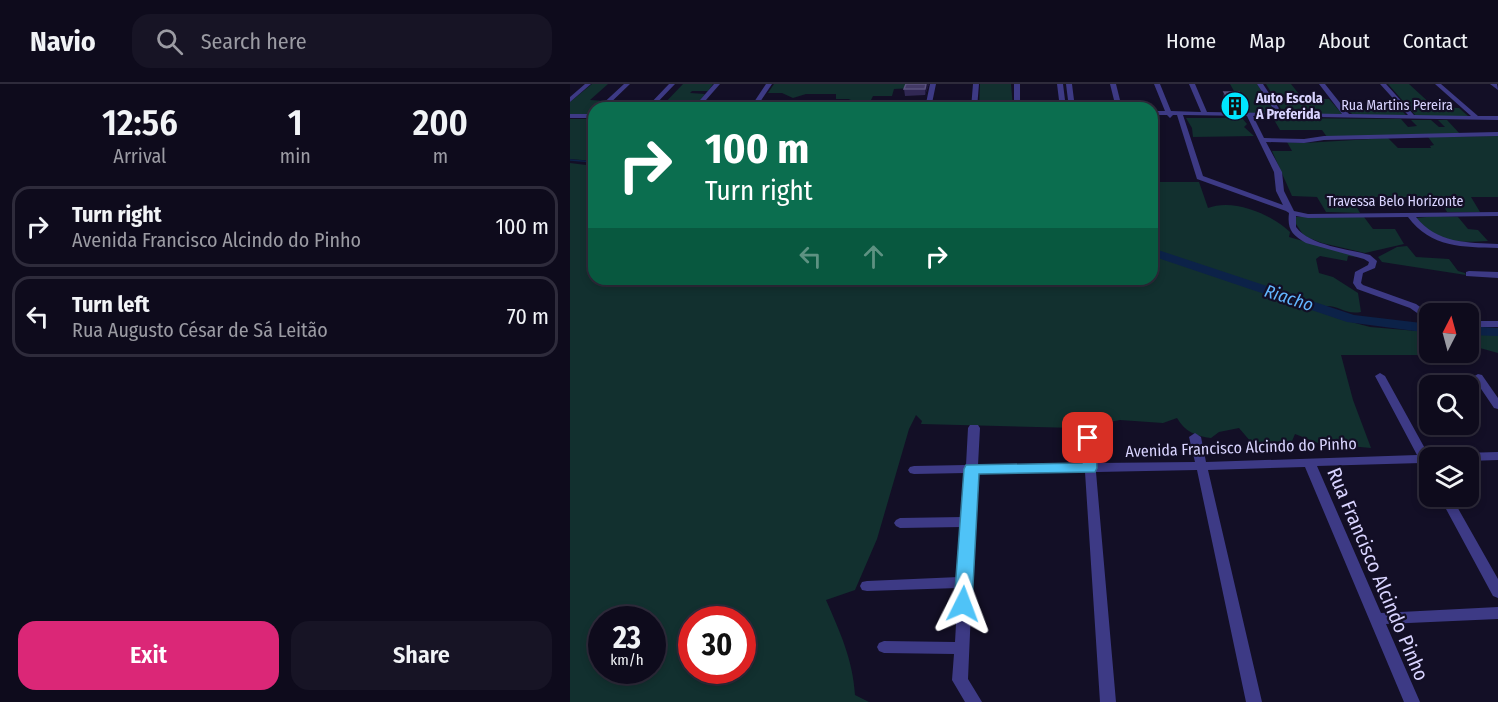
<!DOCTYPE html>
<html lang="en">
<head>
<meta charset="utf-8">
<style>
  :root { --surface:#0e0b1c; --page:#171425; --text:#f1f3f6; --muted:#9b9ba3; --line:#2e2b3b; --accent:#db2777 }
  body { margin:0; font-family:"Fira Sans Condensed",sans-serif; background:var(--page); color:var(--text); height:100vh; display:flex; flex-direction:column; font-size:22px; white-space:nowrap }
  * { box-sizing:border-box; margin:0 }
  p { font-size:20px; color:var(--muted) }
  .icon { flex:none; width:33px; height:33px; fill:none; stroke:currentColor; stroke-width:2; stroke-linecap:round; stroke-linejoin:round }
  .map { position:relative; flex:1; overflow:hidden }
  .panel { display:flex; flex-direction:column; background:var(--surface); width:570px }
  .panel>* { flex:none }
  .guide { position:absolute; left:18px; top:18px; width:570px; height:183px; border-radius:18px; box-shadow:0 3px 9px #0003,0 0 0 2px var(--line); background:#0b6e4f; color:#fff; overflow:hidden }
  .needle { width:39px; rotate:6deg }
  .tools { position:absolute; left:849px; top:219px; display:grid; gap:12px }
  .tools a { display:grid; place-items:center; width:60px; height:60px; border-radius:12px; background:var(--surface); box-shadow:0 3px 9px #0003,0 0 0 2px var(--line); font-size:30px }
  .speed { position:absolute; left:18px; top:522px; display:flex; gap:12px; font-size:30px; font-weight:700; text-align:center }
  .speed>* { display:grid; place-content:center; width:78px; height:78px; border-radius:50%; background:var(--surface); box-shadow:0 3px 9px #0003,0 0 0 2px var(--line); line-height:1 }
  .speed small { font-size:15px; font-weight:400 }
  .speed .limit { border:9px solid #d22; background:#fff; color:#111 }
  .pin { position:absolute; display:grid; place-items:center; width:51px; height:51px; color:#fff; margin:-26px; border-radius:12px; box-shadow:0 3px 9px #0006 }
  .me { position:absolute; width:66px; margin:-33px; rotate:3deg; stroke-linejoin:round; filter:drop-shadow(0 0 4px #0008) }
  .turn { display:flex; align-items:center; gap:21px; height:126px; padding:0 18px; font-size:27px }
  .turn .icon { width:78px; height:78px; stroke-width:2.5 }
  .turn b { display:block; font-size:42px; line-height:51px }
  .lanes { display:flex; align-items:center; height:57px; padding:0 18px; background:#0003; justify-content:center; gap:30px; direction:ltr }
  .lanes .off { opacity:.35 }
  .eta { display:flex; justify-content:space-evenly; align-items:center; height:102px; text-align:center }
  .eta b { font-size:36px; font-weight:600; line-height:42px }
  .cta { display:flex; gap:12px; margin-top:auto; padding:12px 18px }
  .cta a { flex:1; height:69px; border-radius:18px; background:var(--accent); color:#fff; font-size:24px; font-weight:600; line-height:69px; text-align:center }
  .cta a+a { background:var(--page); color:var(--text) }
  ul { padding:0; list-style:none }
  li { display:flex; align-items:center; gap:18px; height:81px; margin:0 12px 9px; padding:0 6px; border:3px solid var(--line); border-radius:18px }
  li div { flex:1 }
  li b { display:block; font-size:22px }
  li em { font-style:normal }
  header { display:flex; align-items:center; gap:36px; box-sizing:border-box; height:84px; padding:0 30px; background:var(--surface); border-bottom:2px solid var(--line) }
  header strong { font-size:28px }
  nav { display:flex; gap:33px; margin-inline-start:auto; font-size:21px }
  .search { width:420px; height:54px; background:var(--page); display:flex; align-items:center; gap:15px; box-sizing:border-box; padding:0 21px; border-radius:18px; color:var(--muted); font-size:22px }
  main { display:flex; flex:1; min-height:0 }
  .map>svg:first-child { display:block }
</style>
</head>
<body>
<header>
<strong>Navio</strong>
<div class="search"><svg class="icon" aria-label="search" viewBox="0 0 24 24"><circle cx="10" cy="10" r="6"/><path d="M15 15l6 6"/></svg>Search here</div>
<nav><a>Home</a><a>Map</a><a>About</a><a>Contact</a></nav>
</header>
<main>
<section class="panel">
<div class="eta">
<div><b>12:56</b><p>Arrival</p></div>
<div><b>1</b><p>min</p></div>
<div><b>200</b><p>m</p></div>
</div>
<ul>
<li><svg class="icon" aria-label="right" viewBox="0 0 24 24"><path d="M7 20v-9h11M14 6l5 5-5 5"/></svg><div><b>Turn right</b><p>Avenida Francisco Alcindo do Pinho</p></div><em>100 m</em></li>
<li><svg class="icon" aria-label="left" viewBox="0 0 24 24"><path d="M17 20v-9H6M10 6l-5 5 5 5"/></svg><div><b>Turn left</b><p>Rua Augusto César de Sá Leitão</p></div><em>70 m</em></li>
</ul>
<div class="cta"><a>Exit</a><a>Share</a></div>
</section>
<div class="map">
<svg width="928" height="618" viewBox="0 0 928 618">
  <rect width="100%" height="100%" fill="#130f26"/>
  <path fill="#12302f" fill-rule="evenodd" d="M22,0H38L20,16L36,17L28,24H24L21,30H0V18Z
    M113,0H143L138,7H122L120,9L135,10L124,24H90Z
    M204,0H338L343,4L324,5L322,12H303L297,24H285L286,21L273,18L281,15H266V10H236L223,14L212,9H198Z
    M410,0H441L443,24H409Z
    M660,0H687L706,29L677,30Z
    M696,0H721L733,15H759L773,31L714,30Z
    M818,0H839L864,23L889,24L898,32H846Z
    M800,21H826L837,32L783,31L778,26H804Z
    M616,34H672L677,40L674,43L684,52L623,53L622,44Z
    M703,34L831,35L838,43L847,42L841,36H861L869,43H875L868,36H877L890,50L757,53L752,46H710Z
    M0,35H24V77L0,75Z
    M928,52V113H901L910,128H877L869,113H781L790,129L756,128L747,113L722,112L702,67H722L717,58L734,59L818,54L828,64H861L860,62L864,61L858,53Z
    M0,79L24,82V195H582V171L770,235L800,243L859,248L860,268L894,269L901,280L872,277L866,271H771L783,316L801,364L748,359L725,350L722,357C708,357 695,359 681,358L669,344L649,348L641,354C626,352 615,348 607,334L593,339L550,336L507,344L351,340L352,337L346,331L339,345L307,455L285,506L256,516C270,548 283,576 285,611L299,618H0ZM32,536H82V586H32ZM122,536H172V586H122Z
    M582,98H629L638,124C663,114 701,130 720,148L719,153L789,173L778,172L777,177L750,172L746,175L749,189L763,193L788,209L791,228C775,231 769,221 755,222L601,173L582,164Z
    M866,132L888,133L898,145L908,146L918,157C887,159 866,159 846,134Z
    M726,133H794L803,145H825L834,160L795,169L752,159L734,152L724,137Z
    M837,162L846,173L879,175L888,187L895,189L896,191L812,178L808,173L827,163Z
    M898,244H928V269L899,261Z"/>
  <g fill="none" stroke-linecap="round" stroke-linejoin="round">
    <path stroke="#0c2248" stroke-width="1.5" d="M0,76L24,78"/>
    <path fill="#0c2248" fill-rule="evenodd" d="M582,164L784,231L860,240V249L777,238L582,172Z
      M898,242L928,244V252L898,251Z"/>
    <path fill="#3d3a85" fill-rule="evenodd" d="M15,0H21L0,18V13Z
      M54,0H60L35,24H28Z
      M99,0H105L82,24H76Z
      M144,0H150L129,24H123Z
      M196,0H202L186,24H180Z
      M360,0H366L361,24H355Z
      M403,0H409L407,24H401Z
      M444,0H450V24H444Z
      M487,0H493L496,24H490Z
      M496,0H502L505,24H499Z
      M540,0H546L552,24H546Z
      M584,0H590L601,27L631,28L619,0H625L637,28L706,29L687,0H693L712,29L772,30L749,0H755L779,30L838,31L810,0H816L844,31L901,32L865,0H871L908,32H928V36L683,32L694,54L734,55L754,52L928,48V52L754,56L734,59L696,58L712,88L714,107L724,127L738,130L928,128V132L846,133C866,159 898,159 928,160V164C893,163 861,164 838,133L738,134L726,132V143C740,162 779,165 800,171L807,177L805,184L793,189L791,199L793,201L846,220L860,230V238L840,224L787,205L783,199L785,188L798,181L799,178L794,175L736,159C722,151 717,145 719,129L716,127L627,95L607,31H603L600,34L597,31H582V27H595ZM613,31L677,32L704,88L706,107L713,121L633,92Z
      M920,0H927L928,6Z
      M326,21L343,24H324Z
      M0,30H24V34H0Z
      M899,187L928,188V194L896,192V188Z
      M898,237H928V243H898Z
      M810,289L815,292L858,370L928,368V376L898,377V374H860V389L856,388L851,379L747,382L811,529L928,523V535L816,540L850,618H834L735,383L638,386L692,618H676L627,386L526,388L546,618H530L515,388L407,389L398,595L412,618H395L382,596L384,570L314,569L309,567L307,563L309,559L314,557L385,558L388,504L297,507L292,506L290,502L292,498L297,497L389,493L392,443L330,444L326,442L324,439L326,436L330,434L393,433L396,389L344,390L340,389L338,386L340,383L344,382L396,381L398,344L400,341H408L410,344L408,381L514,380L512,354L518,350L524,354L526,379L625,378L619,353L625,349L631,353L636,378L847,371L805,292Z
      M908,290L912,291L928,314V325L924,324L903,293Z
      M869,412H881L928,495V514L923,512Z"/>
  </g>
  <path fill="#312854" d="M336,0H359L355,11L335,12L334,5Z
    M654,8L676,20L675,26H660L653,14Z"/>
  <path fill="#1d163a" d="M356,0H359L355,11V5Z"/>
  <path fill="#433a66" stroke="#5a527e" stroke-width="1.5" d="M336,0H356L355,5H334Z
    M654,8H669L676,20L661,19Z"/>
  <path fill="#4fc3f7" stroke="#337fa1" stroke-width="1.5" d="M518,349L526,354L527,384L525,388L409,390L402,520L399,525L393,528L387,525L384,520L394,385L396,381L512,379L511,354Z"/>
  <defs>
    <g id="building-disc" transform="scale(1.5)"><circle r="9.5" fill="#00e5ff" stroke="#130f26"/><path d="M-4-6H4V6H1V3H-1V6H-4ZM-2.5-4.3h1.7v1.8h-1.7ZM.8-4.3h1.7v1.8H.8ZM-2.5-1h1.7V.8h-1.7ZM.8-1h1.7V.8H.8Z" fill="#111"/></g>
  </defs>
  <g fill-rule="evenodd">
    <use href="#building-disc" x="665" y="22"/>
  </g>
  <g text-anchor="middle" stroke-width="4.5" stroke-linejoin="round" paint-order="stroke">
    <g font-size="14" font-weight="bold" fill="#d9d4ff" stroke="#130f26" text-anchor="start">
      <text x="686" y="19">Auto Escola<tspan x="686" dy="16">A Preferida</tspan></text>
    </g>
    <g font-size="14" fill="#d9d4ff" stroke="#130f26">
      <text x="827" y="26">Rua Martins Pereira</text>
      <text x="825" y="122">Travessa Belo Horizonte</text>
    </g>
    <g font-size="16" fill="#d9d4ff" stroke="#130f26">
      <text transform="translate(671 363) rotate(-2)" y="6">Avenida Francisco Alcindo do Pinho</text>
    </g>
    <g font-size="18" font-style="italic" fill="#62b6ff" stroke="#130f26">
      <text transform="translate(719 214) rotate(18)" y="6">Riacho</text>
    </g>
    <g font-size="20" fill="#d9d4ff" stroke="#130f26">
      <text transform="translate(808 490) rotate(67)" y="7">Rua Francisco Alcindo Pinho</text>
    </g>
  </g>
</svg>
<div class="tools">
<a><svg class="needle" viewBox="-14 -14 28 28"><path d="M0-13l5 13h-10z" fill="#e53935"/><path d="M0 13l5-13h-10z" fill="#9b9ba3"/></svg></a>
<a><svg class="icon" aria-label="search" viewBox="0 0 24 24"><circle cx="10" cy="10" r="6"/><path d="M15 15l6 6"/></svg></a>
<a><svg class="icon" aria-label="layers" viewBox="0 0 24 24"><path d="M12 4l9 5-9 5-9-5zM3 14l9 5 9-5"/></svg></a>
</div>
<div class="speed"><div>23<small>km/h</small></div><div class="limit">30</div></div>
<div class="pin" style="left:518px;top:354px;background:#d93025"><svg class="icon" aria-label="arrive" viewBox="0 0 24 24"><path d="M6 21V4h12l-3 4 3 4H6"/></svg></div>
<svg class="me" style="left:393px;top:520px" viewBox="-20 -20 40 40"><path d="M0-17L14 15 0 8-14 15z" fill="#4fc3f7" stroke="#fff" stroke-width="4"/></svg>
<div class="guide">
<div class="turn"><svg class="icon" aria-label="right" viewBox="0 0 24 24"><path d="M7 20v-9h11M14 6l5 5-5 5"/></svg><div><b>100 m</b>Turn right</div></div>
<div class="lanes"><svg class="icon off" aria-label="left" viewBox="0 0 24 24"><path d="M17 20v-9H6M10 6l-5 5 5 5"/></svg><svg class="icon off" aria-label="ahead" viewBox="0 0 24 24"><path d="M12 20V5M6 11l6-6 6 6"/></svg><svg class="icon" aria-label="right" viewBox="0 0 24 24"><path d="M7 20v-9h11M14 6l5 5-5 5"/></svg></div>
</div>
</div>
</main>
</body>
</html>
